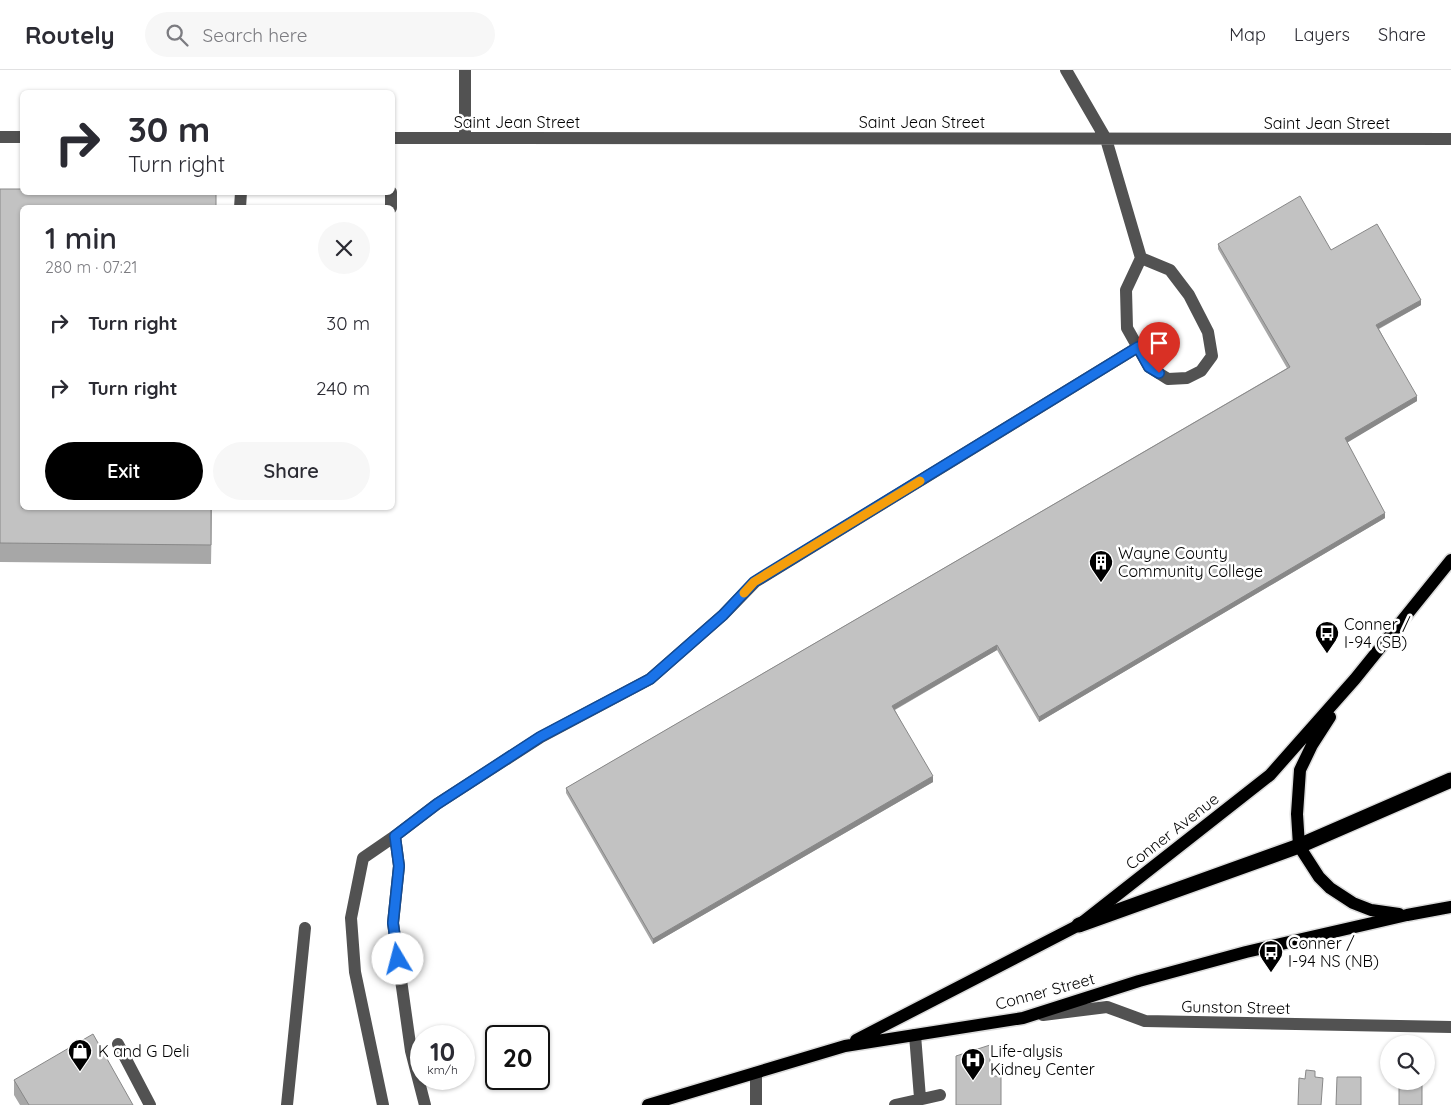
<!DOCTYPE html>
<html lang="en">
<head>
<meta charset="utf-8">
<style>
  :root { --surface:#fff; --page:#f7f7f7; --text:#2b2b33; --muted:#7c7c81; --line:#e1e1e2; --accent:#000 }
  body { margin:0; font-family:Quicksand,sans-serif; background:var(--page); color:var(--text); height:100vh; display:flex; flex-direction:column; font-size:19px; white-space:nowrap }
  * { box-sizing:border-box; margin:0 }
  p { font-size:16px; color:var(--muted) }
  .icon { flex:none; width:28px; height:28px; fill:none; stroke:currentColor; stroke-width:2; stroke-linecap:round; stroke-linejoin:round }
  .map { position:relative; flex:1; overflow:hidden }
  .panel { position:absolute; left:20px; top:135px; width:375px; height:305px; display:flex; flex-direction:column; background:var(--surface); border-radius:8px; box-shadow:0 1px 4px #0004 }
  .panel>* { flex:none }
  .banner { position:absolute; left:20px; top:20px; width:375px; height:105px; border-radius:8px; box-shadow:0 1px 4px #0004; background:#fff; color:var(--text); overflow:hidden }
  .fabs { position:absolute; left:1380px; top:965px; display:grid; gap:10px }
  .fabs a { display:grid; place-items:center; width:55px; height:55px; border-radius:50%; background:var(--surface); box-shadow:0 1px 4px #0004; font-size:25px }
  .speed { position:absolute; left:410px; top:955px; display:flex; gap:10px; font-size:25px; font-weight:700; text-align:center }
  .speed>* { display:grid; place-content:center; width:65px; height:65px; border-radius:50%; background:var(--surface); box-shadow:0 1px 4px #0004; line-height:1 }
  .speed small { font-size:12px; font-weight:400 }
  .speed .limit { border:2px solid #111; border-radius:8px; background:#fff; color:#111 }
  .pin { position:absolute; display:grid; place-items:center; width:42px; height:42px; color:#fff; margin:-51px -21px; border-radius:50% 50% 50% 0; rotate:-45deg; box-shadow:0 0 5px #0007 }
  .pin .icon { rotate:45deg }
  .me { position:absolute; width:55px; margin:-28px; rotate:352deg; stroke-linejoin:round; filter:drop-shadow(0 0 4px #0008) }
  .turn { display:flex; align-items:center; gap:18px; height:105px; padding:0 25px; font-size:22px }
  .turn .icon { width:65px; height:65px; stroke-width:2.5 }
  .turn b { display:block; font-size:35px; line-height:42px }
  .round { display:grid; place-items:center; flex:none; width:52px; height:52px; border-radius:26px; background:var(--page) }
  .head { display:flex; align-items:center; justify-content:space-between; height:85px; padding:0 25px }
  h1 { font-size:30px; font-weight:600; line-height:38px }
  .action { display:flex; gap:10px; margin-top:auto; padding:10px 25px }
  .action a { flex:1; height:58px; border-radius:30px; background:var(--accent); color:#fff; font-size:20px; font-weight:600; line-height:58px; text-align:center }
  .action a+a { background:var(--page); color:var(--text) }
  ul { padding:0; list-style:none }
  li { display:flex; align-items:center; gap:15px; height:65px; padding:0 25px }
  li div { flex:1 }
  li b { display:block; font-size:19px }
  li em { font-style:normal }
  header { display:flex; align-items:center; gap:30px; box-sizing:border-box; height:70px; padding:0 25px; background:var(--surface); border-bottom:1px solid var(--line) }
  header strong { font-size:24px }
  nav { display:flex; gap:28px; margin-inline-start:auto; font-size:18px }
  .search { width:350px; height:45px; background:var(--page); display:flex; align-items:center; gap:12px; box-sizing:border-box; padding:0 18px; border-radius:28px; color:var(--muted); font-size:19px }
  .map>svg:first-child { display:block }
</style>
</head>
<body>
<header>
<strong>Routely</strong>
<div class="search"><svg class="icon" aria-label="search" viewBox="0 0 24 24"><circle cx="10" cy="10" r="6"/><path d="M15 15l6 6"/></svg>Search here</div>
<nav><a>Map</a><a>Layers</a><a>Share</a></nav>
</header>
<div class="map">
<svg width="1451" height="1035" viewBox="0 0 1451 1035">
  <rect width="100%" height="100%" fill="#fff"/>
  <g fill="none" stroke-linecap="round" stroke-linejoin="round">
    <g stroke="#dbdbdb" stroke-width="15">
      <path id="major" d="M1330,647L1312,675L1300,700L1297,744L1299,776L1319,807L1330,818L1353,833L1371,840L1399,844
        M856,970L1079,855L1270,705L1355,609L1451,490
        M648,1035L845,976L1023,948L1139,911L1246,882L1407,845L1451,837"/>
    </g>
    <g stroke="#dbdbdb" stroke-width="18">
      <path id="highway" d="M1079,855L1299,776L1451,710"/>
    </g>
    <path stroke="#525252" stroke-width="12" d="M1066,0L1106,69L1141,188L1126,220L1127,258L1149,297L1168,309L1187,308L1201,301L1212,286L1208,262L1189,225L1170,200L1141,188
      M0,67H22
      M392,68L1451,69
      M465,68V0
      M240,138L241,122
      M391,138V122
      M395,766L399,796L393,853L411,981L425,1035
      M1043,945L1107,937L1145,951L1451,957
      M915,965L920,1028
      M118,974L150,1035
      M287,1035L305,858
      M383,1035L355,902L351,848L363,788L395,766L437,734L541,667L650,609L723,545L755,512L1138,277
      M756,1035V1003
      M895,1035L940,1025"/>
    <use href="#major" stroke="#000" stroke-width="12"/>
    <use href="#highway" stroke="#000" stroke-width="15"/>
  </g>
  <path fill="#a7a7a7" d="M0,119L212,438L211,494L0,492Z
    M1218,174L1331,180L1421,235L1379,259L1417,331L1347,372L1385,448L1039,652L997,580L895,640L933,712L653,874L566,723V718L1287,298L1218,179Z
    M14,1010L133,1035H20L14,1025Z"/>
  <path fill="#888" d="M1421,230V235L1376,260V255Z
    M1417,326V331L1345,374V368Z
    M1385,443V448L1039,652V647Z
    M997,575V580L892,641V636Z
    M933,706V712L653,874V869Z"/>
  <path fill="#c2c2c2" stroke="#888" d="M0,119H22V122H216V138H22V438H211V475L0,473Z
    M1300,126L1331,180L1377,154L1421,230L1376,255L1417,326L1345,368L1385,443L1039,647L997,575L892,636L933,706L653,869L566,718L1290,297L1218,174Z
    M93,964L133,1035H29L14,1010Z
    M990,975V1006H1001V1035H956V986Z
    M1306,1000L1315,1001V1007L1323,1008L1321,1035H1298L1299,1008L1305,1009Z
    M1337,1007H1361V1035H1336Z
    M1399,1011H1422V1035H1399Z"/>
  <g fill="none" stroke-linecap="round" stroke-linejoin="round">
    <g stroke="#114b97" stroke-width="12">
      <path id="route" d="M398,889L393,853L399,796L395,766L437,734L540,667L650,609L723,545L754,512L1138,277L1149,297L1159,303"/>
    </g>
    <use href="#route" stroke="#1a73e8" stroke-width="9"/>
    <path stroke="#f59e0b" stroke-width="9" d="M744,523L754,512L920,411"/>
  </g>
  <defs>
    <g id="building-pin" transform="scale(1.25)"><path d="M0 17L-7.5 6A9.5 9.5 0 1 1 7.5 6Z" fill="#000" stroke="#fff"/><path d="M-4-6H4V6H1V3H-1V6H-4ZM-2.5-4.3h1.7v1.8h-1.7ZM.8-4.3h1.7v1.8H.8ZM-2.5-1h1.7V.8h-1.7ZM.8-1h1.7V.8H.8Z" fill="#fff"/></g>
    <g id="bus-pin" transform="scale(1.25)"><path d="M0 17L-7.5 6A9.5 9.5 0 1 1 7.5 6Z" fill="#000" stroke="#fff"/><path d="M-5-6H5V4H4V6H2V4H-2V6H-4V4H-5ZM-3.5-4V0h7V-4ZM-3.5 1.2v1.5H-2V1.2ZM2 1.2v1.5H3.5V1.2Z" fill="#fff"/></g>
    <g id="shop-pin" transform="scale(1.25)"><path d="M0 17L-7.5 6A9.5 9.5 0 1 1 7.5 6Z" fill="#000" stroke="#fff"/><path d="M-5-2.5h2.3a2.7 3.5 0 0 1 5.4 0H5L5.5 6h-11ZM-1.5-2.5h3a1.5 2.3 0 0 0-3 0Z" fill="#fff"/></g>
    <g id="hospital-pin" transform="scale(1.25)"><path d="M0 17L-7.5 6A9.5 9.5 0 1 1 7.5 6Z" fill="#000" stroke="#fff"/><path d="M-5-5h3v3.5h4V-5h3V5h-3V1.5h-4V5h-3Z" fill="#fff"/></g>
  </defs>
  <g fill-rule="evenodd">
    <use href="#building-pin" x="1101" y="492"/>
    <use href="#bus-pin" x="1327" y="563"/>
    <use href="#bus-pin" x="1271" y="882"/>
    <use href="#shop-pin" x="80" y="981"/>
    <use href="#hospital-pin" x="973" y="990"/>
  </g>
  <g text-anchor="middle" stroke-width="5" stroke-linejoin="round" paint-order="stroke">
    <g font-size="16" fill="#000" stroke="#fff">
      <text x="517" y="58">Saint Jean Street</text>
      <text x="922" y="58">Saint Jean Street</text>
      <text x="1327" y="59">Saint Jean Street</text>
      <text transform="translate(1172 761) rotate(-38)" y="6">Conner Avenue</text>
      <text transform="translate(1045 921) rotate(-15)" y="6">Conner Street</text>
      <text transform="translate(1236 937) rotate(1)" y="6">Gunston Street</text>
    </g>
    <g font-size="16" fill="#000" stroke="#fff" text-anchor="start">
      <text x="1118" y="489">Wayne County<tspan x="1118" dy="18">Community College</tspan></text>
      <text x="1344" y="560">Conner /<tspan x="1344" dy="18">I-94 (SB)</tspan></text>
      <text x="1288" y="879">Conner /<tspan x="1288" dy="18">I-94 NS (NB)</tspan></text>
      <text x="98" y="987">K and G Deli</text>
      <text x="990" y="987">Life-alysis<tspan x="990" dy="18">Kidney Center</tspan></text>
    </g>
  </g>
</svg>
<div class="fabs">
<a><svg class="icon" aria-label="search" viewBox="0 0 24 24"><circle cx="10" cy="10" r="6"/><path d="M15 15l6 6"/></svg></a>
</div>
<div class="speed"><div>10<small>km/h</small></div><div class="limit">20</div></div>
<div class="pin" style="left:1159px;top:303px;background:#d93025"><svg class="icon" aria-label="arrive" viewBox="0 0 24 24"><path d="M6 21V4h12l-3 4 3 4H6"/></svg></div>
<svg class="me" style="left:398px;top:889px" viewBox="-20 -20 40 40"><circle r="19" fill="#fff"/><path d="M0-13L10 11 0 6-10 11z" fill="#1a73e8"/></svg>
<div class="banner">
<div class="turn"><svg class="icon" aria-label="right" viewBox="0 0 24 24"><path d="M7 20v-9h11M14 6l5 5-5 5"/></svg><div><b>30 m</b>Turn right</div></div>
</div>
<section class="panel">
<div class="head"><div><h1>1 min</h1><p>280 m · 07:21</p></div><a class="round"><svg class="icon" aria-label="close" viewBox="0 0 24 24"><path d="M6 6l12 12M18 6L6 18"/></svg></a></div>
<ul>
<li><svg class="icon" aria-label="right" viewBox="0 0 24 24"><path d="M7 20v-9h11M14 6l5 5-5 5"/></svg><div><b>Turn right</b></div><em>30 m</em></li>
<li><svg class="icon" aria-label="right" viewBox="0 0 24 24"><path d="M7 20v-9h11M14 6l5 5-5 5"/></svg><div><b>Turn right</b></div><em>240 m</em></li>
</ul>
<div class="action"><a>Exit</a><a>Share</a></div>
</section>
</div>
</body>
</html>
